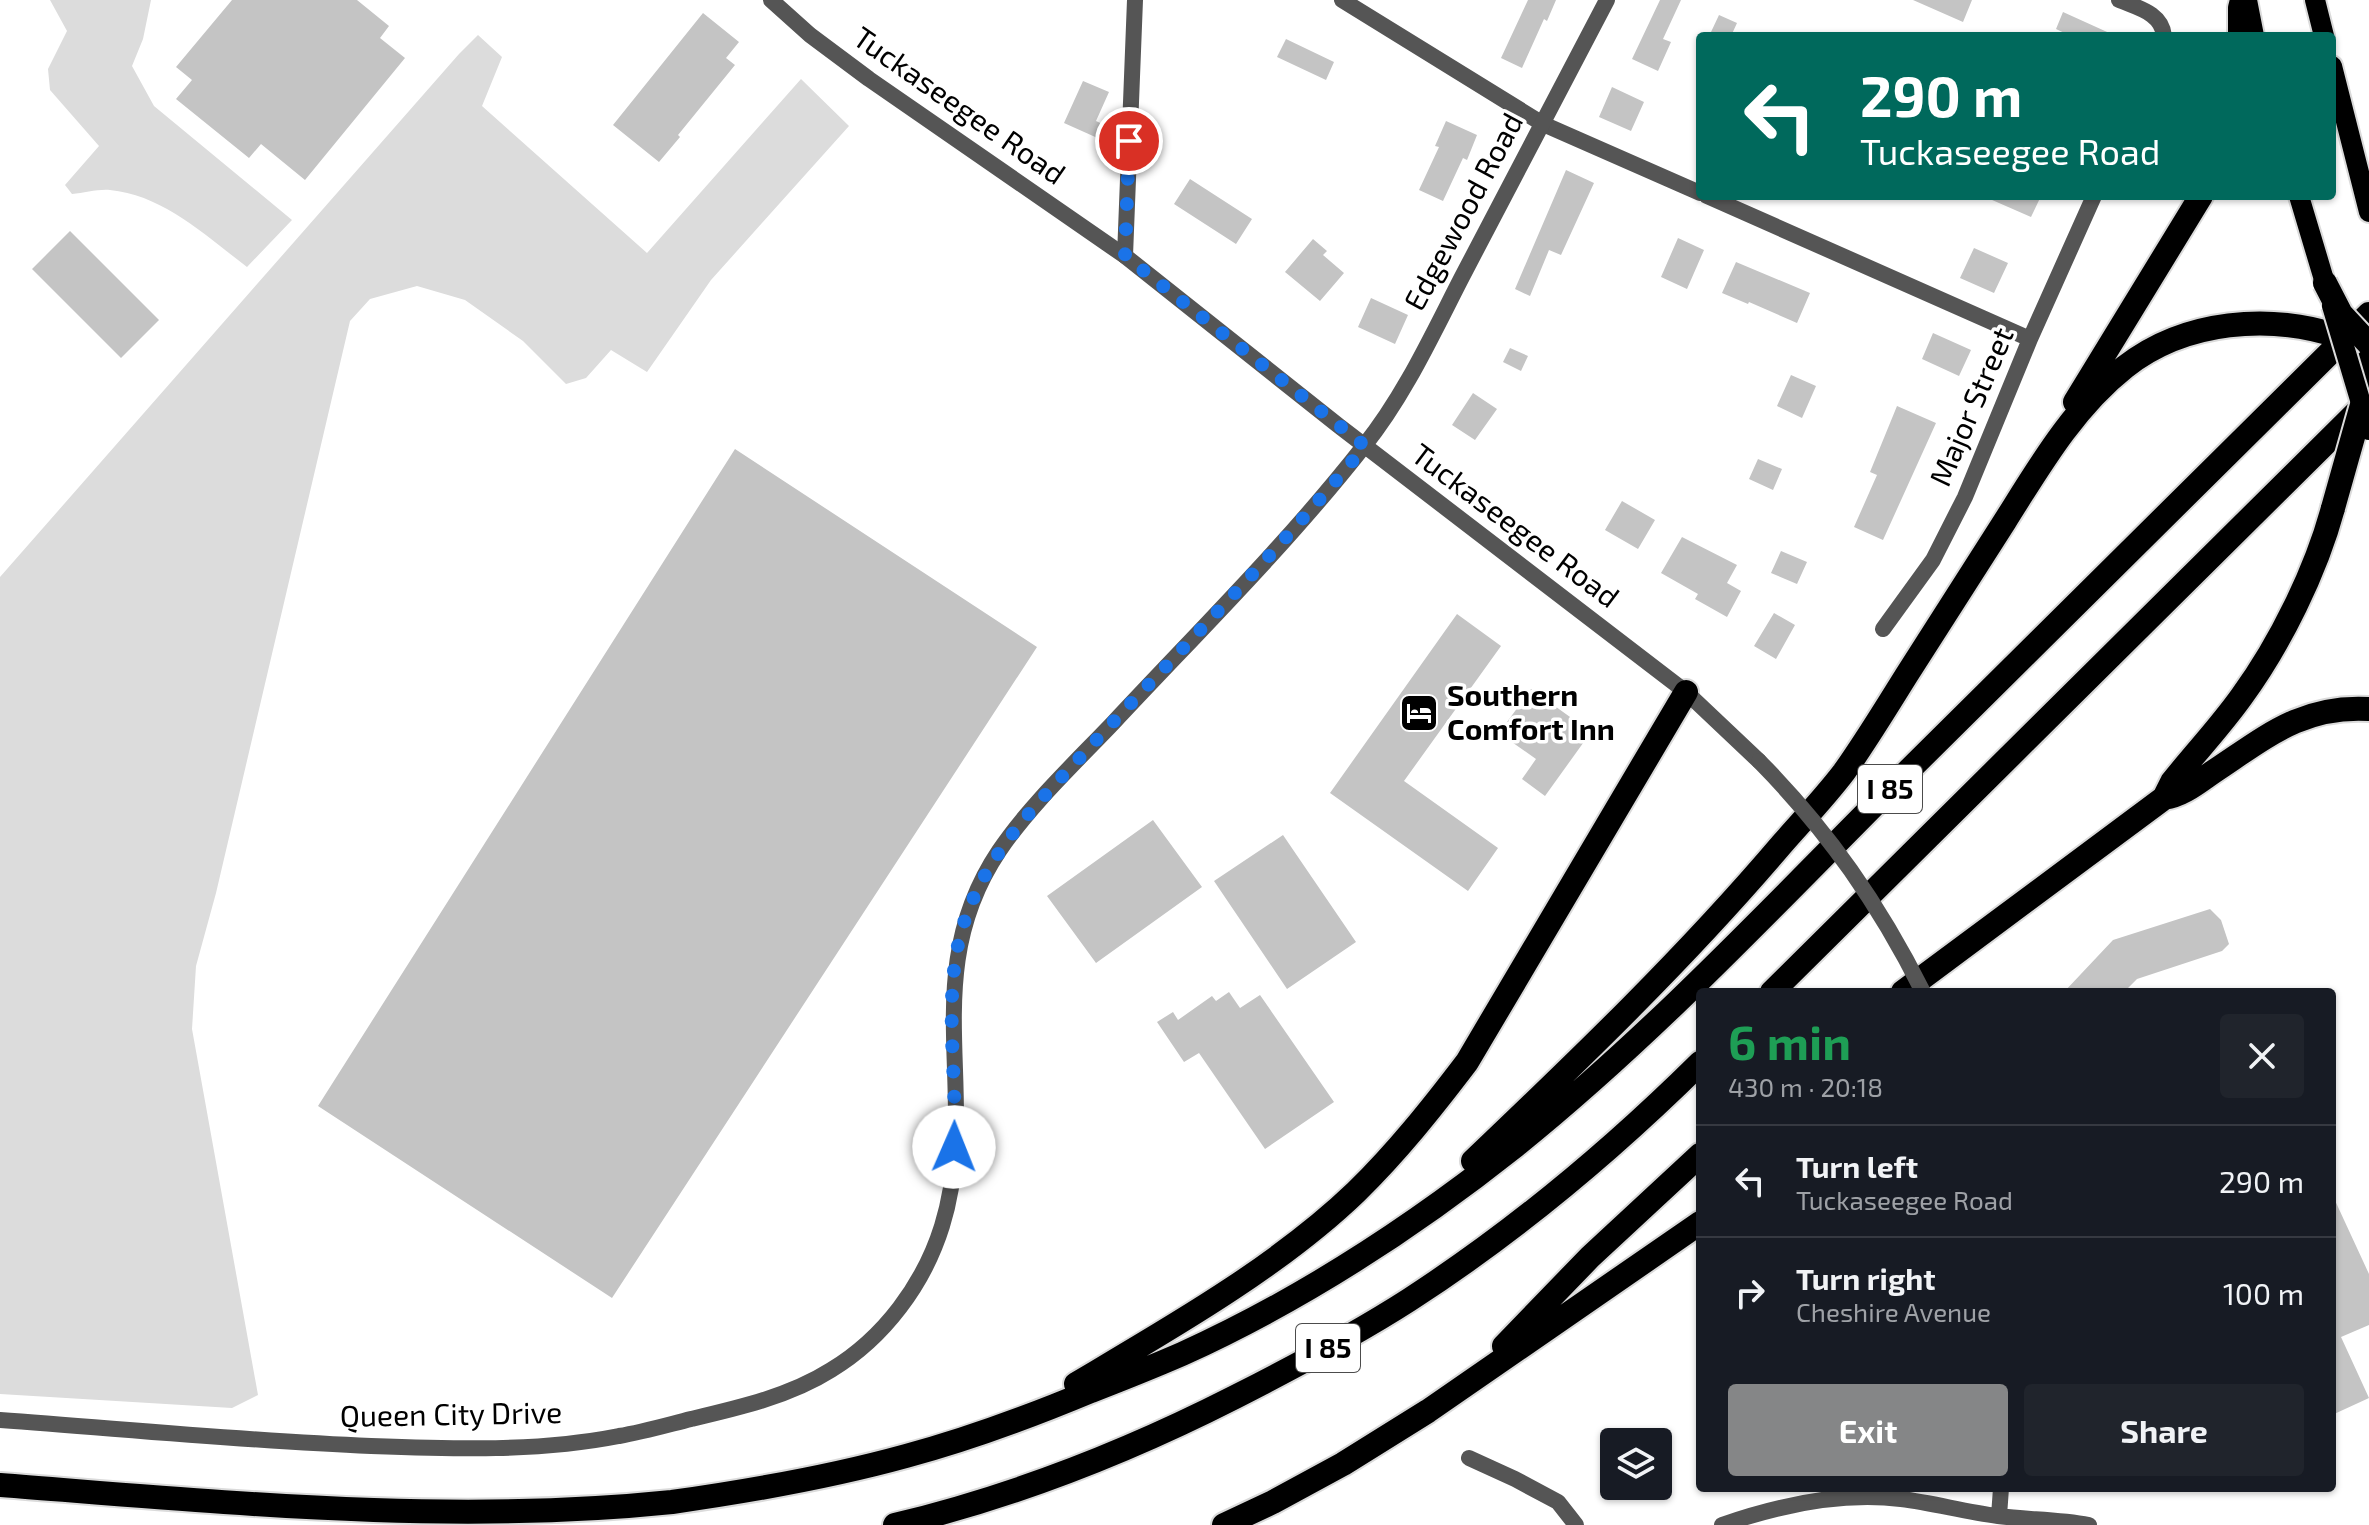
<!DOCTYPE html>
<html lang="en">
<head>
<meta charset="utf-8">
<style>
  :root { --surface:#171b24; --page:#20242c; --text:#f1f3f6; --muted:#9ea1a6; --line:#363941; --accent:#858687 }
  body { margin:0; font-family:"Exo 2",sans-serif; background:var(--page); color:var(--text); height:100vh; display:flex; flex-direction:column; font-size:30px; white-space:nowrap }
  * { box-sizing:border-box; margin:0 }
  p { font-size:26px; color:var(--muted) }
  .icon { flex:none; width:44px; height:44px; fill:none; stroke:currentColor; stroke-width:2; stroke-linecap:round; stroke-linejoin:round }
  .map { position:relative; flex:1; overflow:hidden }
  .drawer { position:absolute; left:1696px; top:988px; width:640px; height:504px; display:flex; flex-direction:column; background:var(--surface); border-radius:8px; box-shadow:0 2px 6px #0004 }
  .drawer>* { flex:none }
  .hud { position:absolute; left:1696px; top:32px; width:640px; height:168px; border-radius:8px; box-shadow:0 2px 6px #0004; background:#00695c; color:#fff; overflow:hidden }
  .tools { position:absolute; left:1600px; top:1428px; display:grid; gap:16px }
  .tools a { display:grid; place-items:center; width:72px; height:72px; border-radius:8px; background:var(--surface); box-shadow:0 2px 6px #0004; font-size:40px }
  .pin { position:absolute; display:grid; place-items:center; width:68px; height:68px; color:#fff; margin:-34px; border:4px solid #fff; border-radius:50%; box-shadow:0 2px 8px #0007 }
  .me { position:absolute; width:88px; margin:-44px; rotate:1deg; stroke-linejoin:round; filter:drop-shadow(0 0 6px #0008) }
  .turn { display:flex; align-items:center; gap:28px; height:168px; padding:0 32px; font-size:36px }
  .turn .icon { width:104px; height:104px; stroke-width:2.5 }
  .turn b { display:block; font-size:56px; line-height:68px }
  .round { display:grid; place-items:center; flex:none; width:84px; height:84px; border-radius:8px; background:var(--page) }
  .headline { display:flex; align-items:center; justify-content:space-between; height:136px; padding:0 32px }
  h1 { font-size:48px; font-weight:700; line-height:60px; color:#1e9e55 }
  .primary-button { display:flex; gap:16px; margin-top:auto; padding:16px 32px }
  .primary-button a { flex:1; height:92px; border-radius:8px; background:var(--accent); color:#fff; font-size:32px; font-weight:700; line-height:92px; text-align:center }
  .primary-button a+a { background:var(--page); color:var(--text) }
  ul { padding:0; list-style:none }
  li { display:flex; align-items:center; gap:24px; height:112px; padding:0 32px; border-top:2px solid var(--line) }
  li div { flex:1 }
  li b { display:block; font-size:30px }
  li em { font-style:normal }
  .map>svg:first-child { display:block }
</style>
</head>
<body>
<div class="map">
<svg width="2369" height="1525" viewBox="0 0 2369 1525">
  <rect width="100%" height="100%" fill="#fff"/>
  <path fill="#dcdcdc" d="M50,0H151L143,39L132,66L154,106L292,220L247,267C206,236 163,195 110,190C98,189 84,193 72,194L65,185L99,146L50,90L48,69L67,31Z
    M478,35L502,57L482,106L647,253L801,79L849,126L711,280L647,372L611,350L586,378L566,384L523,341L465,300L417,286L370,299L350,321L216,893L196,966L192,1029L258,1395L232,1408L0,1394V577L459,54Z"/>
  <path fill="#c4c4c4" d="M232,0H357L389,26L380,38L405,58L305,180L261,144L249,158L176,99L192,80L176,67Z
    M1528,0H1556L1547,21L1544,19L1522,68L1501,58Z
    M1660,0H1681L1663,39L1671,42L1658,71L1632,59Z
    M1913,0H1972L1963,22Z
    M2063,12L2116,36H2071L2056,29Z
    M703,13L739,42L726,58L735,65L678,135L680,137L659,162L613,125Z
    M1719,15L1737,23L1731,36H1719L1711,32Z
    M1286,39L1334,62L1326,80L1277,57Z
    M1083,81L1109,92L1096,121L1109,127L1102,140L1064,123Z
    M1612,87L1644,102L1631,131L1599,117Z
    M1446,121L1477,135L1467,160L1463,158L1443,201L1419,190L1439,147L1435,146Z
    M1566,170L1594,183L1561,255L1549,250L1530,296L1515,289Z
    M1190,179L1252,219L1236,244L1174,204Z
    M1983,196H2041L2031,217Z
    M70,231L159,320L121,358L32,269Z
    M1678,238L1704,250L1687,289L1661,277Z
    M1313,239L1327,251L1323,255L1344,273L1320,301L1285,272Z
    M1974,248L2008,263L1994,293L1960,278Z
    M1736,262L1810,293L1797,323L1749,302L1748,304L1722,293Z
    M1371,298L1408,315L1395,344L1358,327Z
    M1933,333L1971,350L1959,376L1922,359Z
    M1510,348L1528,356L1521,371L1503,362Z
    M1791,375L1816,386L1802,418L1777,406Z
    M1473,393L1497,409L1475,440L1452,425Z
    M1897,406L1936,423L1883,540L1854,527L1877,475L1870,472Z
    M735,449L1037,647L612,1298L318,1106Z
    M1758,459L1782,469L1773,490L1749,479Z
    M1622,501L1655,520L1638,549L1605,530Z
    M1682,537L1737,565L1727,583L1741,591L1727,617L1695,599L1698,594L1661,573Z
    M1781,551L1807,562L1797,584L1771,573Z
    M1774,613L1795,625L1776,659L1754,646Z
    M1457,614L1501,646L1404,781L1498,848L1468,891L1330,793Z
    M1531,689L1591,732L1545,796L1522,779L1536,759L1499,733Z
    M1153,820L1202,887L1096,963L1047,896Z
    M1283,835L1356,942L1287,989L1214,881Z
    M2210,909L2221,920L2229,944L2222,951L2137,979L2124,992H2064L2113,940Z
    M1229,992L1240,1008L1260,995L1334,1102L1265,1149L1199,1053L1184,1062L1157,1022L1173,1012L1178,1020L1212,996L1216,1001Z
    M2332,1194L2369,1274V1325L2341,1337L2369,1398L2332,1415Z"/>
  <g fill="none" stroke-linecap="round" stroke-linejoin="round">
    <g stroke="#dbdbdb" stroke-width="24">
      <path id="primary" d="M2247,0L2254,36
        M2315,0L2324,36
        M2332,66L2369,212
        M2299,196L2325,283"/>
    </g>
    <g stroke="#dbdbdb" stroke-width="28">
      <path id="motorway" d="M2240,36V8L2242,0
        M2075,402L2201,196
        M2362,405L2369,359
        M2164,798L2172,782C2195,753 2220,727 2242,696C2280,644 2316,571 2333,508
        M1772,992L2367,402
        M1903,992L2164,798C2183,795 2197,783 2213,772C2266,737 2302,705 2369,709
        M1473,1161C1580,1059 1686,957 1782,844C1803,820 1825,797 1844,772C1866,741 1886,708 1906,676C1939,625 1972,573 2005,521C2039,467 2073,408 2125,367C2185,320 2270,313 2341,337
        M1504,1346L1590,1257L1700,1155
        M1076,1384C1169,1329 1278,1267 1356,1192C1397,1152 1432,1108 1467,1062L1686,692
        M0,1485C223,1502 449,1525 672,1502C750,1491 830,1477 906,1456C970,1439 1031,1416 1091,1391C1122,1379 1152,1367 1182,1354C1301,1300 1413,1227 1515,1146C1653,1035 1775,904 1901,778C2056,623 2212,468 2369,314
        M895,1525C1012,1497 1127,1452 1235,1397C1294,1367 1353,1336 1409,1300C1514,1232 1611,1151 1700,1063
        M1224,1525L1273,1502L1343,1464L1428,1411L1700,1223"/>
    </g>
    <path stroke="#555" stroke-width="16" d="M1342,0L1543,124L1700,193
      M2119,0C2138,8 2162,13 2164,36
      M1707,196L2030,339
      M1125,256L1135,0
      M1883,629L1933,560L1965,497L2030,339L2094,196
      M1469,1458L1515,1479L1558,1502L1576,1525"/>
    <path stroke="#555" stroke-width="16" d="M771,0L810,35L869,79L1125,256L1339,426L1686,692L1759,761
      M0,1420C124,1429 247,1441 371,1446C454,1449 538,1452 619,1436C643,1432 667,1425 691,1419C738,1408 790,1396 831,1370C884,1338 924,1284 942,1226C982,1097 915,976 999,851C1031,804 1075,763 1114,722C1198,632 1288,543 1364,446C1405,395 1433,333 1463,275C1511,183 1559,92 1607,0
      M1999,1516L2001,1488
      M1722,1525C1779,1505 1841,1492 1901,1499C1934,1503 1965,1512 1998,1516C2029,1520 2057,1519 2089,1525"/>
    <use href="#primary" stroke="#000" stroke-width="20"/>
    <use href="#motorway" stroke="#000" stroke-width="24"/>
    <g stroke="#dbdbdb" stroke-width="24" stroke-linecap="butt">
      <path id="primary-bridge" d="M2332,306L2369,430"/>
    </g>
    <g stroke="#dbdbdb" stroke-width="28" stroke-linecap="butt">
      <path id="motorway-bridge" d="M2325,283L2341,314L2369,344
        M2333,508L2362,405"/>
    </g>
    <path stroke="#555" stroke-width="16" d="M1759,761C1828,831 1879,904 1923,992"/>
    <use href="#primary-bridge" stroke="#000" stroke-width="20"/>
    <use href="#motorway-bridge" stroke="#000" stroke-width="24"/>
  </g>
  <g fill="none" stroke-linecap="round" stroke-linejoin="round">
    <path stroke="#1a73e8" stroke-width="14" stroke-dasharray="0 25.2" d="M954,1147C958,1075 942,998 962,929C982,862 1027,814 1074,764C1100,736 1126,708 1153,680C1225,604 1298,527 1365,446L1125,256L1129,141"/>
  </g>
  <defs>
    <g id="hotel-square" transform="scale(2)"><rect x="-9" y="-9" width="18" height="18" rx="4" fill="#000" stroke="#fff"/><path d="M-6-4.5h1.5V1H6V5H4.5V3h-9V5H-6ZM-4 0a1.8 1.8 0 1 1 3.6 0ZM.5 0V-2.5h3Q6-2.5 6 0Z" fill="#fff"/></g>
  </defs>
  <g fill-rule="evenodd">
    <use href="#hotel-square" x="1419" y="713"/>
  </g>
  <g text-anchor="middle" stroke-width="7" stroke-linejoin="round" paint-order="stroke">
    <g fill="#fff" stroke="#4c4c4c" stroke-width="2">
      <rect x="1858" y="765" width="64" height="48" rx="6"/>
      <rect x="1296" y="1324" width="64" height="48" rx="6"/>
    </g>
    <g font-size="28" font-weight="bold" fill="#000">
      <text x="1890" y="799">I 85</text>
      <text x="1328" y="1358">I 85</text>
    </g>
    <g font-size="30" fill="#000" stroke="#fff">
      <text transform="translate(959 106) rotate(35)" y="10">Tuckaseegee Road</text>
      <text transform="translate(1464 212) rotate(-62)" y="10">Edgewood Road</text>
      <text transform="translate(1972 407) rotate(-67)" y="10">Major Street</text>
      <text transform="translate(1515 526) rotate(37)" y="10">Tuckaseegee Road</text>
      <text transform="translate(451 1415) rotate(-1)" y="10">Queen City Drive</text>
    </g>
    <g font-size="30" font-weight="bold" fill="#000" stroke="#fff" text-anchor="start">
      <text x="1447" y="706">Southern<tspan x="1447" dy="34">Comfort Inn</tspan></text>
    </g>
  </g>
</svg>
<div class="tools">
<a><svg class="icon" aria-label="layers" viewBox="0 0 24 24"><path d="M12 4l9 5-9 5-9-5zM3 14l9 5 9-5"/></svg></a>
</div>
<div class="pin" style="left:1129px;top:141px;background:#d93025"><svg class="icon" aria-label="arrive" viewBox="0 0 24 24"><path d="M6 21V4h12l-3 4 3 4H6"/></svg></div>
<svg class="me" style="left:954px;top:1147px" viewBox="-20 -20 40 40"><circle r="19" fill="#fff"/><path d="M0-13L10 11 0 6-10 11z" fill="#1a73e8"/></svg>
<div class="hud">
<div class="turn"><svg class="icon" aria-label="left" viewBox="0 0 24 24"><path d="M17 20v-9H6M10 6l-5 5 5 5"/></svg><div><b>290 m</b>Tuckaseegee Road</div></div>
</div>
<section class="drawer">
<div class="headline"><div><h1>6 min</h1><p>430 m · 20:18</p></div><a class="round"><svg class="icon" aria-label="close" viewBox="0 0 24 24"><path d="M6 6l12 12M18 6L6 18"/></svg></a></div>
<ul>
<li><svg class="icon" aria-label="left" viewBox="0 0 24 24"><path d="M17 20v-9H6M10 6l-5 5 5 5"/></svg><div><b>Turn left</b><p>Tuckaseegee Road</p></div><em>290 m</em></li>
<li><svg class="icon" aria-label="right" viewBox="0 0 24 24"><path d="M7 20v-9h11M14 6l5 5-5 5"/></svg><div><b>Turn right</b><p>Cheshire Avenue</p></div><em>100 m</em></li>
</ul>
<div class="primary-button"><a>Exit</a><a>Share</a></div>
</section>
</div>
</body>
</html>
